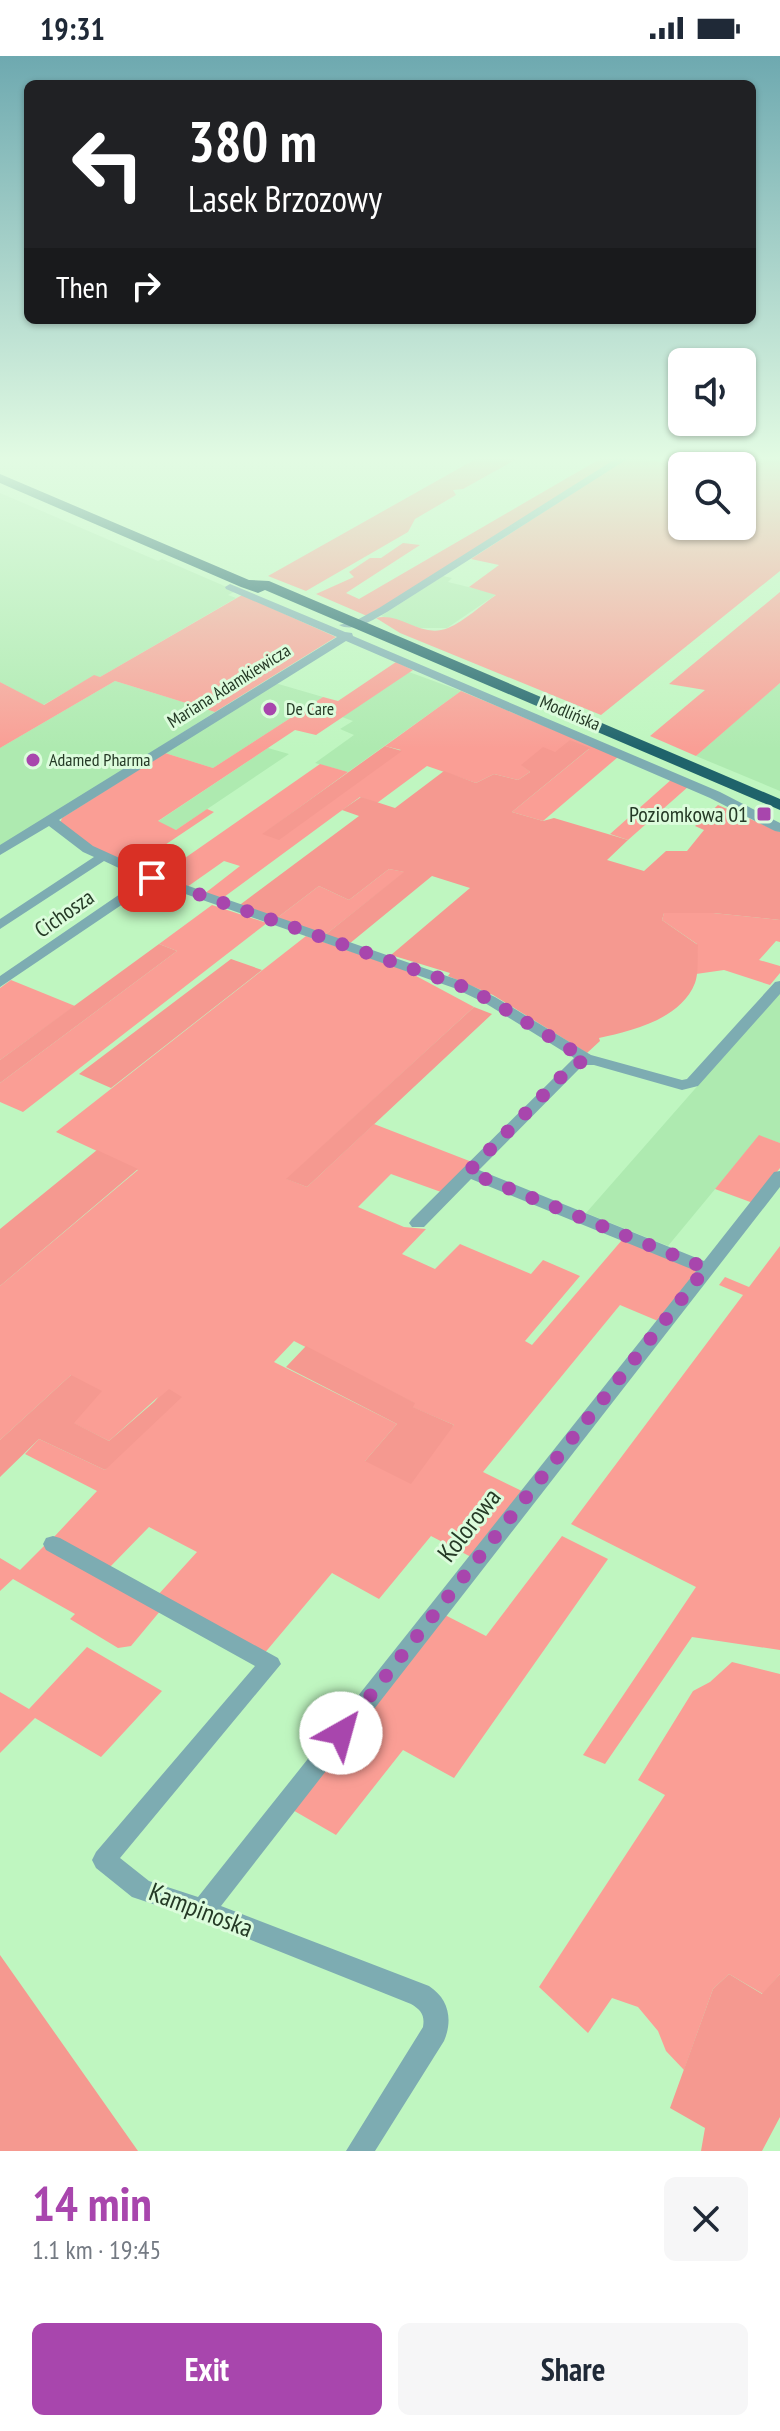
<!DOCTYPE html>
<html lang="en">
<head>
<meta charset="utf-8">
<style>
  :root { --surface:#fff; --page:#f6f6f7; --text:#1f2937; --muted:#747a83; --accent:#a846ad }
  body { margin:0; font-family:"PT Sans Narrow",sans-serif; background:var(--page); color:var(--text); height:100vh; display:flex; flex-direction:column; font-size:30px; white-space:nowrap }
  * { box-sizing:border-box; margin:0 }
  p { font-size:26px; color:var(--muted) }
  .icon { flex:none; width:44px; height:44px; fill:none; stroke:currentColor; stroke-width:2; stroke-linecap:round; stroke-linejoin:round }
  .map { position:relative; height:2095px; overflow:hidden }
  .details { display:flex; flex-direction:column; background:var(--surface); flex:1 }
  .details>* { flex:none }
  .guide { position:absolute; left:24px; top:24px; width:732px; height:244px; border-radius:12px; box-shadow:0 2px 6px #0004; background:#202124; color:#fff; overflow:hidden }
  .fabs { position:absolute; left:668px; top:292px; display:grid; gap:16px }
  .fabs a { display:grid; place-items:center; width:88px; height:88px; border-radius:12px; background:var(--surface); box-shadow:0 2px 6px #0004; font-size:40px }
  .pin { position:absolute; display:grid; place-items:center; width:68px; height:68px; color:#fff; margin:-34px; border-radius:16px; box-shadow:0 4px 12px #0006 }
  .me { position:absolute; width:88px; margin:-44px; rotate:38deg; stroke-linejoin:round; filter:drop-shadow(0 0 6px #0008) }
  .turn { display:flex; align-items:center; gap:28px; height:168px; padding:0 32px; font-size:36px }
  .turn .icon { width:104px; height:104px; stroke-width:2.5 }
  .turn b { display:block; font-size:56px; line-height:68px }
  .then { display:flex; align-items:center; height:76px; padding:0 32px; background:#0003; gap:16px; font-size:30px }
  .round { display:grid; place-items:center; flex:none; width:84px; height:84px; border-radius:12px; background:var(--page) }
  .headline { display:flex; align-items:center; justify-content:space-between; height:136px; padding:0 32px }
  h1 { font-size:48px; font-weight:700; line-height:60px; color:var(--accent) }
  .cta { display:flex; gap:16px; margin-top:auto; padding:16px 32px }
  .cta a { flex:1; height:92px; border-radius:12px; background:var(--accent); color:#fff; font-size:32px; font-weight:700; line-height:92px; text-align:center }
  .cta a+a { background:var(--page); color:var(--text) }
  .status { display:flex; justify-content:space-between; align-items:center; height:56px; padding:0 40px; background:var(--surface); direction:ltr }
  .status svg { height:22px; fill:currentColor }
  .map>svg:first-child { display:block }
</style>
</head>
<body>
<div class="status"><b>19:31</b><svg viewBox="0 0 49 12"><path d="M0 12V9h3v3zM5 12V6h3v6zM10 12V3h3v9zM15 12V0h3v12zM26 1h20v11H26zM47 4h2v5h-2z"/></svg></div>
<div class="map">
<svg width="780" height="2095" viewBox="0 0 780 2095">
  <rect width="100%" height="100%" fill="#bff6c0"/>
  <path fill="#aeeab0" d="M0,437L158,505L162,503L236,535L228,539L236,542L100,621L94,620L43,649L0,626Z
    M443,520L452,522L448,526L497,538L447,572H420L381,560Z
    M409,616L461,635L348,716L315,707L354,679L340,673L353,665L342,661Z
    M115,625L215,656L0,792V692Z
    M275,627L323,641L213,712L165,697Z
    M780,627V735L696,700L753,650Z
    M268,692L289,698L176,774L157,766Z
    M780,936V1087L759,1080L668,1190L586,1157Z"/>
  <path fill="#fa9e95" fill-rule="evenodd" d="M481,400H522L463,433L453,434L456,439L415,463L408,476L306,535L268,520Z
    M605,400H632L660,406L670,400H780V515L601,659L400,577L376,562C401,556 421,583 448,572C465,565 481,549 496,539L469,531L499,509L471,503L590,426L367,560L316,538L354,521L349,516L370,502H381L403,487L420,489L346,537L359,543ZM682,410H742V470H682Z
    M780,536V627L696,700L650,680L705,634L669,628Z
    M242,539L336,581L215,656L115,625L0,692V626L44,649L94,619L100,621Z
    M396,606L413,614L316,679L295,674L158,765L176,774L207,753L214,756L138,807C112,812 80,782 60,767L62,762L165,697L213,712L323,641L338,645Z
    M461,635L618,701L543,765L512,756L589,693L555,696L522,709L530,716L518,724L494,718L476,727L427,710L377,747L360,741L220,844L204,838L240,810L224,805L187,831L163,822L162,818L320,708L348,716L263,778L401,694L385,690Z
    M672,723L689,730L628,784L610,778Z
    M389,813L405,816L325,879L277,862L319,830L349,844Z
    M212,849L267,867L23,1056L0,1046V1027L177,895L159,888Z
    M664,857H713L780,864V886L776,885L759,904L780,910V917L770,929L724,914L696,918L697,888L662,864Z
    M306,880L405,914L474,951L287,1123L307,1131L374,1068L472,1106L441,1136L391,1118L358,1151L404,1171L426,1173L402,1198L435,1213L460,1188L531,1218L543,1204L580,1220L525,1285L532,1289L622,1184L700,1215L658,1265L620,1249L483,1416L524,1436L473,1502L431,1480L379,1543L332,1517L263,1599L157,1540L197,1496L149,1471L108,1513L53,1482L97,1435L25,1398L39,1383L105,1414L158,1341L109,1385L73,1367L71,1319L0,1384V1230L138,1114L56,1076ZM294,1285L414,1347L412,1351L454,1369L437,1388L365,1405L397,1368L274,1306Z
    M11,924L75,950L0,1004V932Z
    M759,1079L780,1087V1112L753,1147L715,1133Z
    M780,1190V1594L692,1581L605,1708L583,1699L696,1531L571,1468L743,1239L719,1229L725,1221L749,1231Z
    M562,1480L608,1503L454,1722L403,1694L336,1779L291,1753L443,1558L486,1580Z
    M45,1489L161,1554L131,1590L118,1592L70,1563L75,1558L13,1523L0,1535V1502L20,1514Z
    M87,1591L162,1635L101,1701L35,1662L0,1697V1636L29,1653Z
    M732,1606L780,1618V1918L763,1938L729,1918L713,1933L684,2014L666,1995L658,1975L638,1951L612,1942L588,1977L539,1931L665,1739L638,1724L693,1635L710,1626Z"/>
  <path fill="#f59990" d="M570,684L590,692L512,756L543,765L554,762L628,784L607,804L644,815L666,795H687L704,774L695,770L718,749L780,776V864L713,857H664L662,864L698,889C697,899 699,917 695,927C681,963 632,975 599,982L600,985L587,997L493,939L448,920L450,917L391,899L470,832L432,820L349,888L325,879L404,816L389,813L349,844L319,830L277,862L237,851L359,760L342,754L361,741L395,752L444,715L476,727L494,718L518,724L530,716L521,709L543,691L555,696Z
    M385,690L402,695L279,784L262,778Z
    M159,888L177,895L0,1027V1004Z
    M231,903L262,914L111,1032L79,1018Z
    M474,951L492,958L307,1131L286,1123Z
    M97,1094L138,1113L0,1230V1173Z
    M306,1290L415,1347L413,1351L454,1369L411,1428L365,1405L397,1368L286,1311Z
    M71,1319L102,1335L74,1367L109,1385L169,1333L182,1341L105,1414L39,1383L0,1421V1384Z
    M0,1899L138,2095H0Z
    M729,1918L762,1938L780,1918V2061L762,2095H701L705,2072L670,2052L713,1933Z"/>
  <g fill="none" stroke-linecap="round" stroke-linejoin="round">
    <path fill="#7dacb2" fill-rule="evenodd" d="M620,400H632L387,556C372,564 355,577 339,569L355,565L379,552Z
      M230,528L345,576L352,577L353,580L720,736L780,767V776L775,775L710,742L346,585L59,764L93,790L157,819L464,926L495,941L591,999L682,1024L687,1023L775,926L780,925V938L698,1030L682,1034L594,1009H583L479,1114L704,1205L774,1116L780,1115V1131L221,1850L429,1930C449,1943 453,1964 444,1985L375,2095H346L423,1971C425,1959 421,1954 411,1948L201,1864L132,1841L96,1812L92,1804L96,1796L255,1610L46,1494L43,1488L46,1482L53,1480L60,1482L278,1602L281,1608L120,1802L149,1825L198,1841L696,1215L471,1123L424,1171H412L409,1167L412,1163L574,1002L485,947L454,932L154,827L0,931V920L142,823L104,805L0,873V863L94,801L83,796L49,770L0,799V789L337,581L226,533L225,531Z"/>
    <path fill="#1f636b" fill-rule="evenodd" d="M0,418L249,524L269,525L780,743V754L265,534L258,537L241,531L0,427Z"/>
  </g>
  <linearGradient id="sky" x2="0" y2="1"><stop stop-color="#6ea9b0"/><stop offset="0.58" stop-color="#e2fbe3"/><stop offset="1" stop-color="#e2fbe3" stop-opacity="0"/></linearGradient>
  <rect width="780" height="693" fill="url(#sky)"/>
  <g fill="none" stroke-linecap="round" stroke-linejoin="round">
    <path stroke="#a846ad" stroke-width="14" stroke-dasharray="0 25.2" d="M152,822L459,929L490,944L586,1003L570,1012L468,1116L706,1212L341,1677"/>
  </g>
  <g fill="#a846ad" stroke="#dcfcdc" stroke-width="3">
    <circle cx="270" cy="653" r="8"/>
    <circle cx="33" cy="704" r="8"/>
    <rect x="756" y="750" width="16" height="16" rx="4"/>
  </g>
  <g text-anchor="middle" stroke-width="6" stroke-linejoin="round" paint-order="stroke">
    <g font-size="18" fill="#253a26" stroke="#dcfcdc">
      <text transform="translate(229 630) rotate(-32)" y="6">Mariana Adamkiewicza</text>
      <text transform="translate(570 657) rotate(23)" y="6">Modlińska</text>
    </g>
    <g font-size="18" fill="#253a26" stroke="#dcfcdc" text-anchor="start">
      <text x="286" y="659">De Care</text>
      <text x="49" y="710">Adamed Pharma</text>
    </g>
    <g font-size="22" fill="#253a26" stroke="#dcfcdc" text-anchor="end">
      <text x="748" y="766">Poziomkowa 01</text>
    </g>
    <g font-size="22" fill="#253a26" stroke="#dcfcdc">
      <text transform="translate(64 857) rotate(-35)" y="8">Cichosza</text>
    </g>
    <g font-size="26" fill="#253a26" stroke="#dcfcdc">
      <text transform="translate(469 1469) rotate(-52)" y="9">Kolorowa</text>
      <text transform="translate(201 1854) rotate(21)" y="9">Kampinoska</text>
    </g>
  </g>
</svg>
<div class="fabs">
<a><svg class="icon" aria-label="sound" viewBox="0 0 24 24"><path d="M4 9h4l5-4v14l-5-4H4zM17 9q2 3 0 6"/></svg></a>
<a><svg class="icon" aria-label="search" viewBox="0 0 24 24"><circle cx="10" cy="10" r="6"/><path d="M15 15l6 6"/></svg></a>
</div>
<div class="pin" style="left:152px;top:822px;background:#d93025"><svg class="icon" aria-label="arrive" viewBox="0 0 24 24"><path d="M6 21V4h12l-3 4 3 4H6"/></svg></div>
<svg class="me" style="left:341px;top:1677px" viewBox="-20 -20 40 40"><circle r="19" fill="#fff"/><path d="M0-13L10 11 0 6-10 11z" fill="#a846ad"/></svg>
<div class="guide">
<div class="turn"><svg class="icon" aria-label="left" viewBox="0 0 24 24"><path d="M17 20v-9H6M10 6l-5 5 5 5"/></svg><div><b>380 m</b>Lasek Brzozowy</div></div>
<div class="then">Then<svg class="icon" aria-label="right" viewBox="0 0 24 24"><path d="M7 20v-9h11M14 6l5 5-5 5"/></svg></div>
</div>
</div>
<section class="details">
<div class="headline"><div><h1>14 min</h1><p>1.1 km · 19:45</p></div><a class="round"><svg class="icon" aria-label="close" viewBox="0 0 24 24"><path d="M6 6l12 12M18 6L6 18"/></svg></a></div>
<div class="cta"><a>Exit</a><a>Share</a></div>
</section>
</body>
</html>
